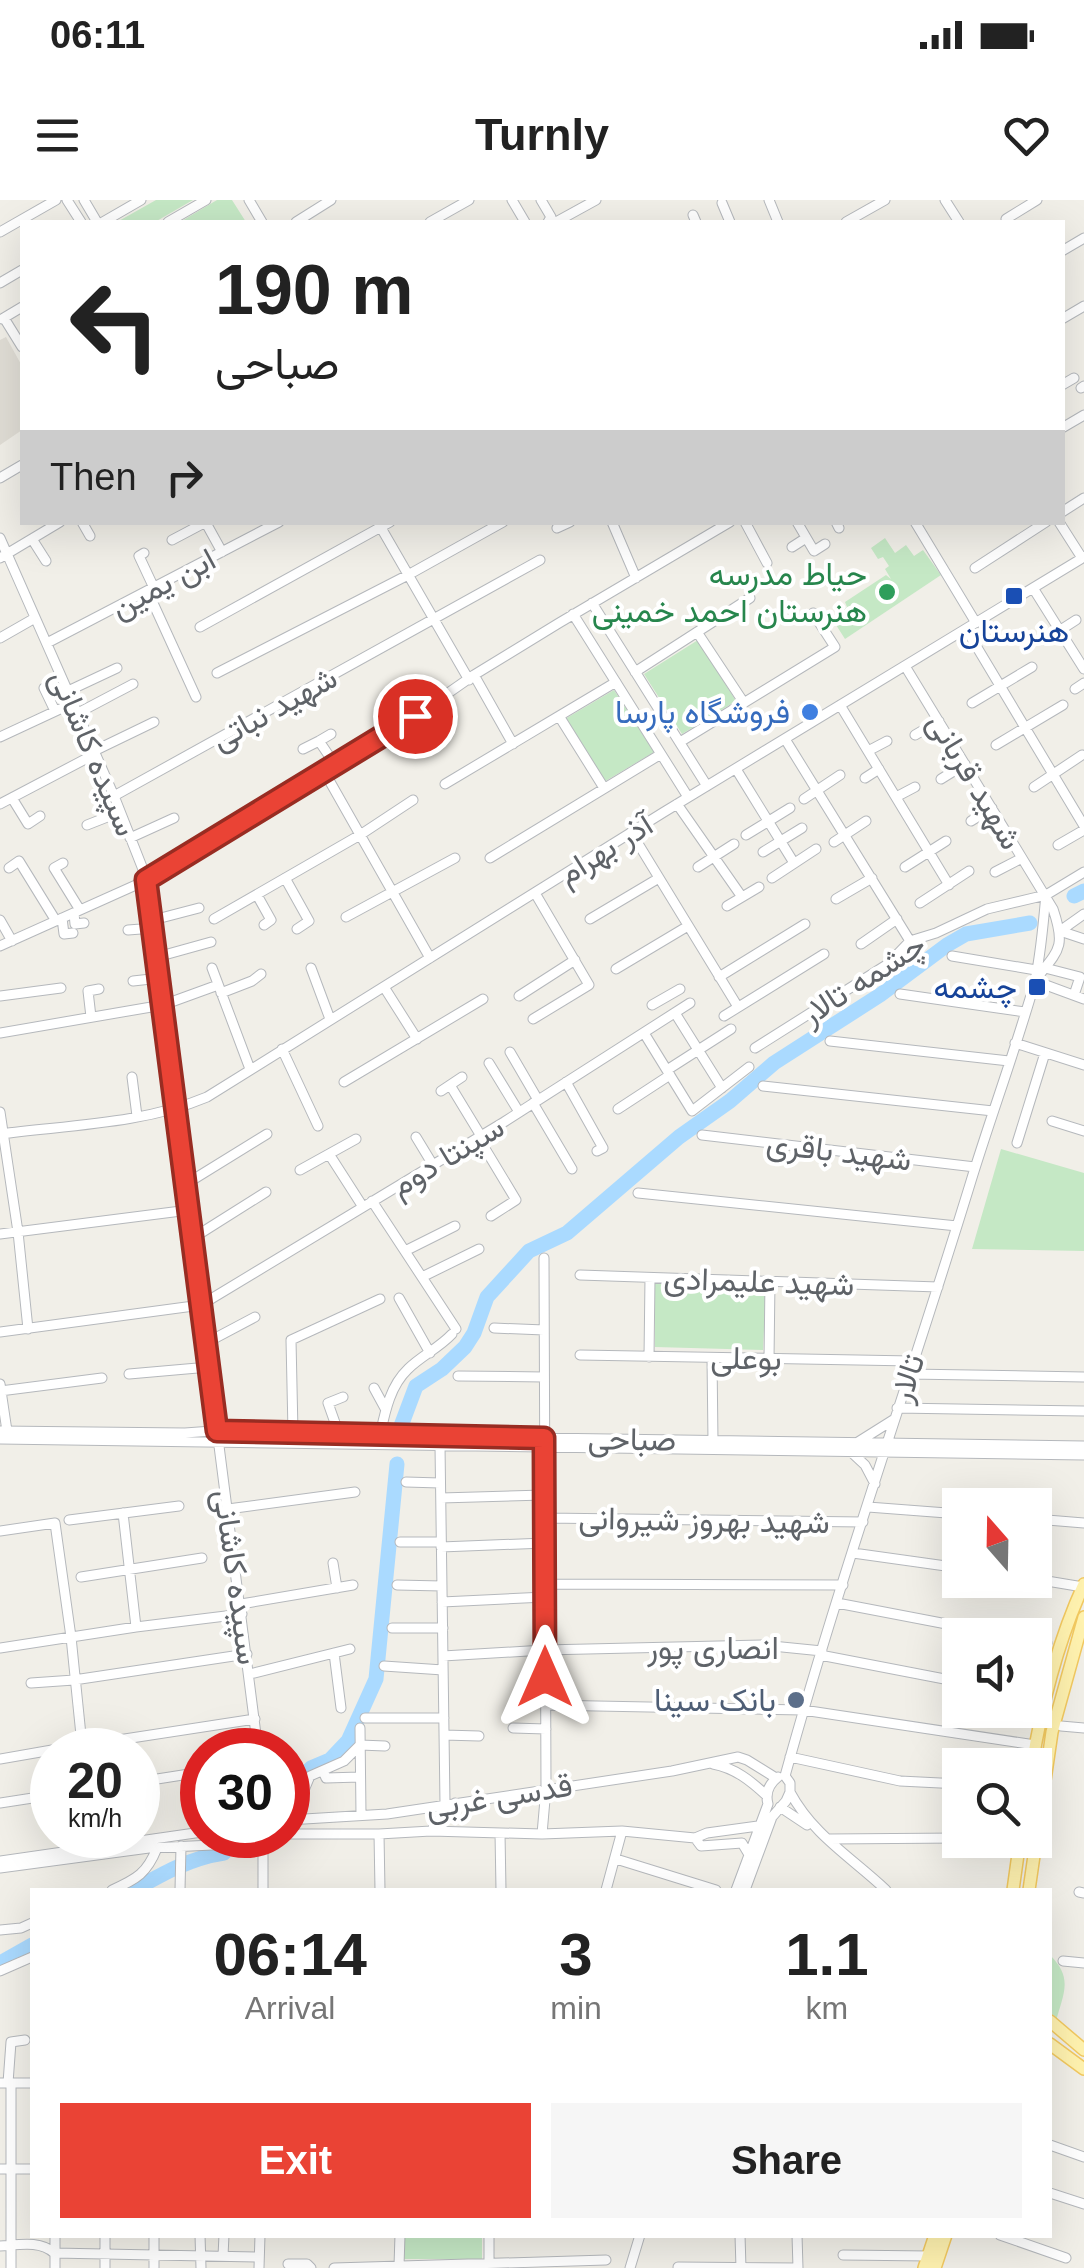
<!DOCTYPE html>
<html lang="en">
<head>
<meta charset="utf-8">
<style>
  :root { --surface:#fff; --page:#f6f6f6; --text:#222; --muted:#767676; --accent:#ea4335 }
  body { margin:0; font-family:Helvetica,Vazirmatn,sans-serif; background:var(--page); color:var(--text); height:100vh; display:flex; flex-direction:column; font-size:38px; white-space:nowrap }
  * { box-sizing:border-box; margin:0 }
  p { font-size:32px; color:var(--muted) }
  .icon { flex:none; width:55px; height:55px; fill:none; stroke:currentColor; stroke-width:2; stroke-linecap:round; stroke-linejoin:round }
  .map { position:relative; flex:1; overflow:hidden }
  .side { position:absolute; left:30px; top:1688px; width:1022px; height:350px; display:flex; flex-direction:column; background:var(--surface); border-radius:0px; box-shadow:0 10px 40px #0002 }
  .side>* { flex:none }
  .top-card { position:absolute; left:20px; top:20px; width:1045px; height:305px; border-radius:0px; box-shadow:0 10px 40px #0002; background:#fff; color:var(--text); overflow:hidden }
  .needle { width:65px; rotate:340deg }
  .fabs { position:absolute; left:942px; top:1288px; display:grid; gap:20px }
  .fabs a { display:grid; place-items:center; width:110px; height:110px; border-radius:0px; background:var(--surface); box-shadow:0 10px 40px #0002; font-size:50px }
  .speed { position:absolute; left:30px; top:1528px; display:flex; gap:20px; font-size:50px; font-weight:700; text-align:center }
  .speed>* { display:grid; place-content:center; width:130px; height:130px; border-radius:50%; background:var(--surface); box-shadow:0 10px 40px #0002; line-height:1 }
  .speed small { font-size:25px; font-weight:400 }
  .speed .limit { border:15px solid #d22; background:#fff; color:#111 }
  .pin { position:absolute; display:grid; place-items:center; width:85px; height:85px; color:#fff; margin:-42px; border:5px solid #fff; border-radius:50%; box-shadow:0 2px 10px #0007 }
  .me { position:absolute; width:110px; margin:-55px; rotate:0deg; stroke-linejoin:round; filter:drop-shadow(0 0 8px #0008) }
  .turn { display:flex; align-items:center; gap:35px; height:210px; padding:0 30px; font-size:45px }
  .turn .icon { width:130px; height:130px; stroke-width:2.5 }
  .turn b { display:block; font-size:70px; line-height:85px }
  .then { display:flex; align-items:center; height:95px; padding:0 30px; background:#0003; gap:20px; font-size:38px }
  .eta { display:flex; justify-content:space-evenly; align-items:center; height:170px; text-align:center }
  .eta b { font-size:60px; font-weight:600; line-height:70px }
  .action { display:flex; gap:20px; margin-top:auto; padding:20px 30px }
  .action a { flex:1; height:115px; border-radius:0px; background:var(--accent); color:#fff; font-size:40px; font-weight:600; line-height:115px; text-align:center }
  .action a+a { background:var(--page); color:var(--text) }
  .status { display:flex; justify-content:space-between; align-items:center; height:70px; padding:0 50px; background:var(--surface); direction:ltr }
  .status svg { height:28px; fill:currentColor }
  header { display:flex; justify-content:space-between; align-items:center; height:130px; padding:0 30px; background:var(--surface); font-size:45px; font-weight:600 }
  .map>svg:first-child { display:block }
</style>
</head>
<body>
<div class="status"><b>06:11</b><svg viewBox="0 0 49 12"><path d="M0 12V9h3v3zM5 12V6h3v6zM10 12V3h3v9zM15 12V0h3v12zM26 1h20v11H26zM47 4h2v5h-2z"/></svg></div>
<header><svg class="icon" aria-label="menu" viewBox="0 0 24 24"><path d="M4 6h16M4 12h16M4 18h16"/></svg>Turnly<svg class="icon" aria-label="heart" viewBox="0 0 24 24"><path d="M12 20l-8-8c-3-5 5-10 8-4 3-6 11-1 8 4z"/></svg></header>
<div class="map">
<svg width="1084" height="2068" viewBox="0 0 1084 2068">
  <rect width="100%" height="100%" fill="#f1efe8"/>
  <path fill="#e1ded6" d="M6,137L22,166V230L0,245V140Z"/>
  <path fill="#c5e8c5" d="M156,0H193L155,22H117Z
    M217,0H232L246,22H180Z
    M885,338L895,353L906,345L914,356L923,350L941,375L845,439L831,417L847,407L845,402L886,375L891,379L885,369L889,366L883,357L878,359L871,348Z
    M698,440L736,501L682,534L644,474Z
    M614,490L654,552L604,582L565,519Z
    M1001,949L1084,973V1051L972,1049Z
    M655,1084L766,1086L763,1150L655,1147Z
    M1050,1755C1073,1778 1064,1792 1056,1821L1050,1812Z
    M404,2035H482V2059H404Z"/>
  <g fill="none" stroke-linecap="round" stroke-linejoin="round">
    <path stroke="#aadaff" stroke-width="15" d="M1074,696L1084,691
      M401,1226L416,1186L442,1169L465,1147L474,1133L487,1097L529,1051L567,1033L679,937L730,901L774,863L880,795L947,745L966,734L1030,723
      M290,1602L301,1578L311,1568L330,1560L348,1541L376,1479L397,1264
      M134,1690C162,1674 190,1658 224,1653
      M0,1763L32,1745"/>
    <g stroke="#b5b8bc" stroke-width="11">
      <path id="minor" d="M67,0L81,22
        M84,0L97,22
        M249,0L262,22
        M512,0L525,22
        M541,0L551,17L548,22
        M769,0L778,22
        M945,0L959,22
        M722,3L730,22
        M693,15L696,22
        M1006,19L1037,0
        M103,22L141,0
        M168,22L206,0
        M296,22L331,0
        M430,22L469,0
        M556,22L596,0
        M846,22L885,0
        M0,32L56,0
        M1062,51L1084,38
        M0,83L22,70
        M4,118L22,147
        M2,119L22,107
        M1062,119L1084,106
        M1062,185L1074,178
        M1081,188L1084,186
        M1062,228L1084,215
        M0,278L22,265
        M1062,312L1084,298
        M82,322L90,336
        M612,322L636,378
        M745,322L767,363
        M797,322L814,351L825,344
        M836,322L839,328
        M915,322L976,423
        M1059,322L1082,358
        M206,323L222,352
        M380,326L469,480
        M557,328L570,322
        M0,338L114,596L146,677L258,1550
        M32,339L46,361
        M172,340L206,322
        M792,347L806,338
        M144,353L139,356L154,388
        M0,358L60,322
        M975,368L1046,322
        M1033,388L1084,469
        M148,392L196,497
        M592,403L707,586
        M573,414L688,597
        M200,427L390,322
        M966,429L1084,626
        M697,432L744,503
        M0,438L35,418
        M1045,440L1076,420
        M47,443L279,322
        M905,466L1053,709C1066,747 1059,750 1036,779
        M635,472L750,398
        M217,473L408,375L503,322
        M474,475L513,544
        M44,488L55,511
        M1075,489L1084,483
        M68,491L117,468
        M972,503L1032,467
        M840,505L949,685
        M78,513L133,484
        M559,516L604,588
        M331,534L319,541L336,566
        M915,535L939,521
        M0,537L73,503
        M785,539L910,741
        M680,542L835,447L813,413
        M996,545L1063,505
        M303,549L319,541
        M94,551L154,522
        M868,551L887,541
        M736,569L794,663
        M325,573L430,758
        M865,578L879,569
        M941,579L965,564
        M445,584L616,482
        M1034,587L1082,555
        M114,596L540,360
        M896,597L915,587
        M12,598L28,624L40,616
        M804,599L840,575
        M0,604L95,554
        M677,604L742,697
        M971,621L992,608
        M87,625L120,612
        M631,632L738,807
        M746,635L790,608
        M130,638L174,618
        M834,642L866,621
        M1058,645L1084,630
        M763,652L802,628
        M490,658L661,554
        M63,663L54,668L80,710
        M698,667L734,644
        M905,667L946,641
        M9,668L19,661L56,721
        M995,672L1022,658
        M285,678L309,721L297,729
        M772,678L816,649
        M257,695L271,720L264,725
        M836,699L872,678
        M920,703L969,671
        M727,706L759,687
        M74,713L75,724L84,723
        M346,717L455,658
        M62,718L64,734L73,733
        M214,719L360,635L413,600
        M590,719L659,678
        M0,720L12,741
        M153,720L199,708
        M128,730L154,728
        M1060,731L1084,714
        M1060,731L1084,739
        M861,744L897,719
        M0,746L147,680L178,662L388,535L474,475L559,423L730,322
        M952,756L1036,770
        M157,757L211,742
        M212,768L250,869
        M311,768L330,819
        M1045,768L1080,777L1074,795
        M616,769L688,726
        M719,777L805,724
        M133,781L160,778
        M1035,781L1084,799
        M384,787L417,839
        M221,793L252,781L261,774
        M900,794L1025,812
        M0,796L61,788
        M519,796L575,760
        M652,805L680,789
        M675,813L722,888
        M724,816L824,754
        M91,817L88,791L99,789
        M533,819L589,785L535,693
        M0,833L163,805L218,785
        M644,833L692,911L749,867
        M830,841L1009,861
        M1015,843L1084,865
        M755,848L888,764L910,741L936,733L987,709L1046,695L1084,672
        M282,849L318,926
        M510,852L538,900
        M489,863L519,912
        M667,870L731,829
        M132,877L137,916
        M344,882L483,799
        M566,882L603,948L597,951
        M450,885L481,936
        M763,886L993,911
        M441,891L462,877
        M533,903L572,969
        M618,909L670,875
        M0,912L18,1032L28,1129
        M1052,921L1084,931
        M0,934C69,925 143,924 207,897L664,612L1084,357
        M702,935L975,967
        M416,937L433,965
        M478,937L516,1000L491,1016
        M1017,943L1045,853
        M329,954L363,1007
        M300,970L356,939
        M186,984L267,934
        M638,993L957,1026
        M372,1001L456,1129
        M0,1034L189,1010
        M193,1038L266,992
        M405,1051L455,1026
        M580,1075L938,1087
        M422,1077L479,1049
        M399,1098L430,1153
        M494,1128L544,1130
        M0,1132L201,1105L504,922L690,803
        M206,1143L255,1117
        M580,1155L912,1161
        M649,1157L650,1078
        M712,1158L713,1241
        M769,1159L770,1081
        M129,1174L209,1167
        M909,1174L1084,1177
        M458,1176L544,1177
        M0,1184L7,1231
        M374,1188L386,1210
        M0,1191L102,1178
        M897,1208L1084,1211
        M0,1231L185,1233L226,1230L412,1236L1084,1246
        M293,1232L291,1140L380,1099
        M339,1234L328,1203L343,1197
        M380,1235C385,1212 390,1186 408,1169C421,1156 439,1148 452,1134
        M0,1239L1084,1255
        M858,1242L893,1220
        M440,1246L445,1604
        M850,1251L865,1265L875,1284
        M406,1282L440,1283
        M441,1298L544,1295
        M868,1307L960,1314
        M228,1309L355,1292
        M123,1313L136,1427
        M545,1318L863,1322
        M1035,1319L1084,1323
        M69,1320L179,1306
        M0,1331L55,1323L71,1437L82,1545
        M400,1342H441
        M441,1347L545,1343
        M853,1353L960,1368
        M333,1363L337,1388
        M81,1377L202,1358
        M1035,1379L1083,1387
        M545,1384L843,1385
        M397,1385L442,1386
        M442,1402L545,1397
        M837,1403L1004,1435
        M241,1404L353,1385
        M392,1428H443
        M1035,1441L1047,1443
        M0,1448L136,1427L242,1414
        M334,1453L341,1508
        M820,1455L960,1482
        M443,1456L544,1450L762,1445L822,1451
        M384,1466L443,1470
        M250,1474L350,1449
        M31,1483L74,1480L247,1454
        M546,1505L803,1510L1035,1545
        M365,1518H444
        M1061,1526L1084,1528
        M360,1528L361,1615
        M513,1528L546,1529
        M444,1535L479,1536
        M53,1550L255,1519
        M790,1557L900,1581L960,1584
        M0,1559L52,1550
        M713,1564C735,1568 751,1581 767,1596
        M323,1571L326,1578L360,1577
        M785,1576C840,1376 910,1180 971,981C991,916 1015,851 1034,785C1041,756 1043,724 1046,695
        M138,1582L202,1572
        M790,1592C813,1635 851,1657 886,1690
        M0,1603L52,1595
        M780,1607L807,1625
        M292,1619L310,1576L344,1561L360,1545L385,1546
        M288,1620L387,1614L672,1571L738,1557L747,1560L776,1578
        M431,1631L446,1610L455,1603
        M500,1633L501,1690
        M288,1634H379L431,1631L542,1634L622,1631L695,1638L707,1633L758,1626
        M379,1634L380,1690
        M542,1634L546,1588L544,1058
        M248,1635C255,1648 269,1647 276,1635
        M695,1638L701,1646L742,1643L748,1653
        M828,1639L960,1638
        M263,1645V1690
        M616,1659L716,1690
        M0,1661L202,1632
        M0,1668L149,1648L255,1643
        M112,1690C137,1679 147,1673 157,1648
        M180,1690L181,1646
        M606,1690L622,1631
        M736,1690L768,1604C765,1593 769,1584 778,1577
        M745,1690L772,1617L786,1601L790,1592V1583L785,1576
        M1079,1692L1084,1693
        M0,1730L21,1728L32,1723
        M1063,1761L1084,1763
        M0,1771L32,1757
        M0,1883H32
        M8,1883L11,1842L25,1840
        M1050,1945L1084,1957
        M0,1969H32
        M1050,1993L1084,2004
        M55,2035V2068
        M105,2035V2068
        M154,2035V2068
        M200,2035L201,2068
        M740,2035L741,2068
        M797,2035L798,2068
        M1000,2035L1066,2058
        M0,2046C18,2045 40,2040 54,2053L259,2057
        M843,2055L929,2056
        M223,2056L224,2035
        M288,2064H307L311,2068
        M489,2064V2035
        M399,2066L400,2035
        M678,2067L798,2068
        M11,2068V1883
        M259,2068L260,2035
        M334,2068L606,2060
        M630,2068L640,2035"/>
    </g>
    <g stroke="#f2c960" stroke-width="14">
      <path id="major" d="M1032,1565C1042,1503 1058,1441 1084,1384
        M1013,1690L1020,1640
        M1029,1690L1052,1532L1084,1417
        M1050,1821L1084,1850
        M1050,1844L1084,1869
        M924,2068L935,2035
        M935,2068L946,2035"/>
    </g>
    <use href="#minor" stroke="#fff" stroke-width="9"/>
    <use href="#major" stroke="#fff2af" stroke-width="11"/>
  </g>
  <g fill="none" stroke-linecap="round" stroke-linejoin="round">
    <g stroke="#982c22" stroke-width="25">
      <path id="route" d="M415,516L146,680L217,1231L544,1238L545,1477"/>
    </g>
    <use href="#route" stroke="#ea4335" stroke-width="18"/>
  </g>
  <circle fill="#2e9e5b" stroke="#fff" stroke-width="4" cx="887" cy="392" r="10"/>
  <g fill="#1a4fb4" stroke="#fff" stroke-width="4">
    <rect x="1004" y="386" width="20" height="20" rx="5"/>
    <rect x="1027" y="777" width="20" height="20" rx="5"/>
  </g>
  <circle fill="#3f7fe0" stroke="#fff" stroke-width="4" cx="810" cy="512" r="10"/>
  <circle fill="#5c6f8a" stroke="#fff" stroke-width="4" cx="796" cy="1500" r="10"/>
  <g text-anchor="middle" stroke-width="8" stroke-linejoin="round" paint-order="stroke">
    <g font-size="32" fill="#27864d" stroke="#fff" text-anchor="end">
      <text x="867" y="385">حیاط مدرسه<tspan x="867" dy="37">هنرستان احمد خمینی</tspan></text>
    </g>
    <g font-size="32" fill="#5f6368" stroke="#fff">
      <text transform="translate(163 383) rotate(-28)" y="11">ابن یمین</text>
      <text transform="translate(274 508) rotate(-29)" y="11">شهید نباتی</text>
      <text transform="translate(94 553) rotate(67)" y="11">سپیده کاشانی</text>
      <text transform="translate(975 581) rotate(59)" y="11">شهید قربانی</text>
      <text transform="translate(605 649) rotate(-32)" y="11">آذر بهرام</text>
      <text transform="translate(863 779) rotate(-33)" y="11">چشمه تالار</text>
      <text transform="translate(839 951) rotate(7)" y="11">شهید باقری</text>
      <text transform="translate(447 956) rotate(-31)" y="11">سپنتا دوم</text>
      <text transform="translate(759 1081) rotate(2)" y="11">شهید علیمرادی</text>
      <text transform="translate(746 1158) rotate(1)" y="11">بوعلی</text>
      <text transform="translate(907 1178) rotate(-72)" y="11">تالار</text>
      <text transform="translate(632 1239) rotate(1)" y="11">صباحی</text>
      <text transform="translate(704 1320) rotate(1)" y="11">شهید بهروز شیروانی</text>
      <text transform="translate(237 1377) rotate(82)" y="11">سپیده کاشانی</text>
      <text x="713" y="1459">انصاری پور</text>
      <text transform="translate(499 1596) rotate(-9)" y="11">قدسی غربی</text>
    </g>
    <g font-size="32" fill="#164399" stroke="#fff">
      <text x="1014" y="442">هنرستان</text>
      <text x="1017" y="798" text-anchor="end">چشمه</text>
    </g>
    <g font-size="32" fill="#366cbe" stroke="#fff" text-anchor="end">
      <text x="790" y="523">فروشگاه پارسا</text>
    </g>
    <g font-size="32" fill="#4e5e75" stroke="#fff" text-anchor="end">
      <text x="776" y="1511">بانک سینا</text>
    </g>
  </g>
</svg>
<div class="fabs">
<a><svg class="needle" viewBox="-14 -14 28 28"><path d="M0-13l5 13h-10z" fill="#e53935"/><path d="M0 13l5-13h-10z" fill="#767676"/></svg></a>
<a><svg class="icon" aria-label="sound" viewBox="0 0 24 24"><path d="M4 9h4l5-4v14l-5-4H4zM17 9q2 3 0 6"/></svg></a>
<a><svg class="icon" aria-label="search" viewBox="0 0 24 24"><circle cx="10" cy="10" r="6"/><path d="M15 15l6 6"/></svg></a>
</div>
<div class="speed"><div>20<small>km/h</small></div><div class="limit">30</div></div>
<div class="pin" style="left:415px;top:516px;background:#d93025"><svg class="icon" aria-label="arrive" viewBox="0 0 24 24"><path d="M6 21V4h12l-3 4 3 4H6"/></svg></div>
<svg class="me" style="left:545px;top:1477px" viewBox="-20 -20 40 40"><path d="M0-17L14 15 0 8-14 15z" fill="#ea4335" stroke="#fff" stroke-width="4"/></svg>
<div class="top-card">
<div class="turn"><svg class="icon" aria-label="left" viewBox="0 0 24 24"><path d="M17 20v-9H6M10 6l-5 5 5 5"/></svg><div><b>190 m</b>صباحی</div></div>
<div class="then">Then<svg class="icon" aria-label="right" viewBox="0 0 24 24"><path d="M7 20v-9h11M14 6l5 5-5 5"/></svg></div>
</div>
<section class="side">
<div class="eta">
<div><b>06:14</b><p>Arrival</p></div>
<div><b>3</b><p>min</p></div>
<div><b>1.1</b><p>km</p></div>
</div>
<div class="action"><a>Exit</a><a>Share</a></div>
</section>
</div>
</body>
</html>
